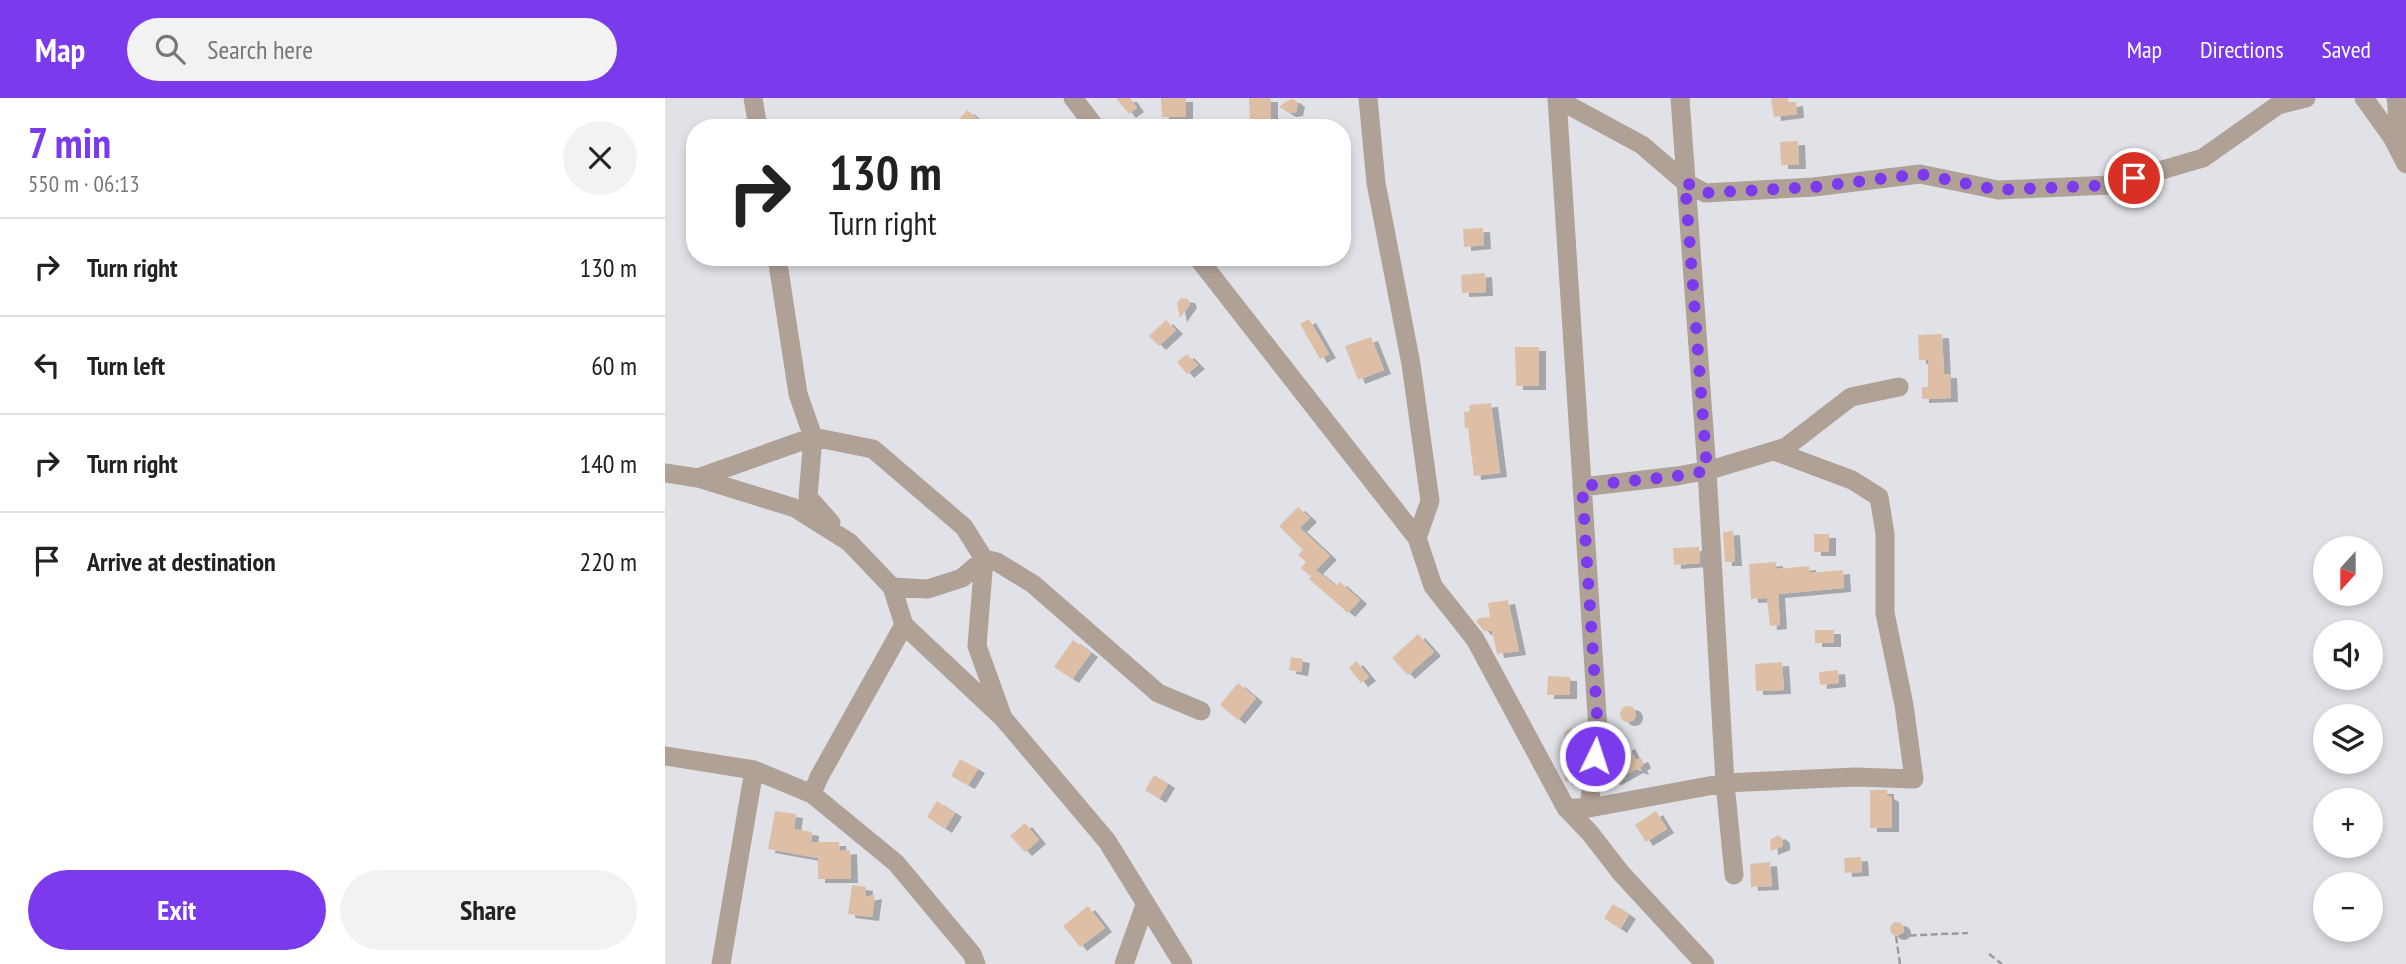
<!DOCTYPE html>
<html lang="en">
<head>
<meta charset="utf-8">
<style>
  :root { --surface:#fff; --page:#f2f2f2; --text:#222; --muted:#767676; --line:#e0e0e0; --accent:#7c3aed }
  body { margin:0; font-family:"PT Sans Narrow",sans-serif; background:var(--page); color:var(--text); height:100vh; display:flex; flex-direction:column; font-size:26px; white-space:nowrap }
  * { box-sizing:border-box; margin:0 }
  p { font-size:23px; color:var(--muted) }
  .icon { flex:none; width:38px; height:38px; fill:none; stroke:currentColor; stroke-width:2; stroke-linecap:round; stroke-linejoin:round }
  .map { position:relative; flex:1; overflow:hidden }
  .side { display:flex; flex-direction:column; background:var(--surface); width:665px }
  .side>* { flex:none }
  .guide { position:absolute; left:21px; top:21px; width:665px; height:147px; border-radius:28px; box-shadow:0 4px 10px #0003; background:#fff; color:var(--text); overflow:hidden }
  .needle { width:46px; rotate:201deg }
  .buttons { position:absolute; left:1648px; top:438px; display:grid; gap:14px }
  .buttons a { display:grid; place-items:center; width:70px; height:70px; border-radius:50%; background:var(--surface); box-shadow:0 4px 10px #0003; font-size:35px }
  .pin { position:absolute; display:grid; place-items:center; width:60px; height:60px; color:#fff; margin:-30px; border:4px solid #fff; border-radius:50%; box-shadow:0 2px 7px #0007 }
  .me { position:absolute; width:77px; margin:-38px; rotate:4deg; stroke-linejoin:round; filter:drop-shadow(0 0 5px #0008) }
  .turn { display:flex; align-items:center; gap:24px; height:147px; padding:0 28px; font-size:32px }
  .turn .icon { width:91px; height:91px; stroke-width:2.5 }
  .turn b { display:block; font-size:49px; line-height:60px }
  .round { display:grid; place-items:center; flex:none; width:74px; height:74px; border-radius:37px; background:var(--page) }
  .overview { display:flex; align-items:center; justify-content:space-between; height:119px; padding:0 28px }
  h1 { font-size:42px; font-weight:700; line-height:52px; color:var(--accent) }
  .cta { display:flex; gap:14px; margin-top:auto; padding:14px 28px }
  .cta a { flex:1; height:80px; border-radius:42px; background:var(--accent); color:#fff; font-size:28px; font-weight:700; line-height:80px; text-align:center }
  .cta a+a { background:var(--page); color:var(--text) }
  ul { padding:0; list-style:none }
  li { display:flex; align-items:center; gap:21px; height:98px; padding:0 28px; border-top:2px solid var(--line) }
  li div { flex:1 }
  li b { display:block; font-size:26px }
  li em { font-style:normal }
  header { display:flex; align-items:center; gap:42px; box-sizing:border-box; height:98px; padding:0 35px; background:var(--accent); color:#fff }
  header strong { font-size:33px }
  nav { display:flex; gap:38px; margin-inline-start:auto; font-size:24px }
  .search { width:490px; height:63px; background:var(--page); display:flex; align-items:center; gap:18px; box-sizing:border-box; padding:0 24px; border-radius:38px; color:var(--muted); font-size:26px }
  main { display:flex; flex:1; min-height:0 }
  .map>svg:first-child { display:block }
</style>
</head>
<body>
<header>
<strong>Map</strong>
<div class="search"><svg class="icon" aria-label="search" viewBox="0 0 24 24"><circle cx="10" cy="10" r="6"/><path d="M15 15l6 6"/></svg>Search here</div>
<nav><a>Map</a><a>Directions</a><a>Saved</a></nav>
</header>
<main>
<section class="side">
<div class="overview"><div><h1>7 min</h1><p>550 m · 06:13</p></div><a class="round"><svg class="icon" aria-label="close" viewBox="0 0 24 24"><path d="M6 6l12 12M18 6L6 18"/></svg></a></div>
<ul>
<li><svg class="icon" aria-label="right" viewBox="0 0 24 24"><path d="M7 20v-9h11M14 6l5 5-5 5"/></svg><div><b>Turn right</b></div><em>130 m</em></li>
<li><svg class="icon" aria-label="left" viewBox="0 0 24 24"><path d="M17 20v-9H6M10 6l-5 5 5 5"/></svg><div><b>Turn left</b></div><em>60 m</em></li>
<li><svg class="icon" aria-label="right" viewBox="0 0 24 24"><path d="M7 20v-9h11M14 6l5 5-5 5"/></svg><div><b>Turn right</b></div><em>140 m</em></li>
<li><svg class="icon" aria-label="arrive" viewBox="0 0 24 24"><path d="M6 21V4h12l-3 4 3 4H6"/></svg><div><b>Arrive at destination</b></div><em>220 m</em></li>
</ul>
<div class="cta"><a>Exit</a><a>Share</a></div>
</section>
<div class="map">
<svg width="1741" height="866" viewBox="0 0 1741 866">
  <defs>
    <filter id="shadow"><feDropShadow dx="7" dy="4" stdDeviation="0" flood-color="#0004"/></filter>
  </defs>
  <rect width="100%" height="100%" fill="#e0e2e7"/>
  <path fill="#debfa6" filter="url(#shadow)" d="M451,0H465L472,10L464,16Z
    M496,0H521V19H497Z
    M584,0H606V22H585Z
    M1106,0H1123L1124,5L1131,4L1132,16L1109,19Z
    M628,1L633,5L631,14L624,15L614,9L623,2Z
    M302,12L324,30H287Z
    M1133,43L1134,67H1116L1115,44Z
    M818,130L819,147L799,149L798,131Z
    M820,175L821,194L797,195L796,177Z
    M516,200L523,201L525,206L515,220L512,205Z
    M644,221L664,256L655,261L635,226Z
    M501,222L511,232L494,248L484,238Z
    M1277,236L1279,276H1285L1286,300L1257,301V289H1263V262H1254L1253,237Z
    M706,239L719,272L693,282L680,248Z
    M850,249H874V288H851Z
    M522,256L533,267L522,276L512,264Z
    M826,305L835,375L809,378L803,330L800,331L799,314L805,313L804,307Z
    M633,409L645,420L635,430L665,458L645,478L636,470L641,464L633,457L638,452L614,428Z
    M1068,433L1070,464H1060L1058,434Z
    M1149,436H1164V454H1149Z
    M1034,449L1035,465L1009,467L1008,450Z
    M1111,464V471L1144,468L1145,475L1178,472L1179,490L1113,496L1115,527L1105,528L1102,500L1086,501L1084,466Z
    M651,472L671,488L675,484L695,502L683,515L644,481Z
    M843,502L854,553L832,556L827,533H819L811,523L815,520L825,519L823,505Z
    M1150,532H1169V545H1150Z
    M753,536L769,554L743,577L727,560Z
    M408,542L426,555L407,581L389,569Z
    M626,559L638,561L636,574L624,572Z
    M691,563L704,579L696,585L684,570Z
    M1117,564L1119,592L1091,593L1090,566Z
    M1173,572L1174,585L1155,587L1154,574Z
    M883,578L905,579V597H882Z
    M573,585L591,600L573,622L555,607Z
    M955 616a8 8 0 1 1 16 0a8 8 0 1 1-16 0Z
    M899 638a7 7 0 1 1 14 0a7 7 0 1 1-14 0Z
    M963,647L971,662L976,660L979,666L975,669L977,673L971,671L950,683L944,682L943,674L960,666L955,664L949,655Z
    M295,661L313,671L303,687L286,678Z
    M898,665L915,666V683H900Z
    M489,677L503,686L494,701L480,692Z
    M1205,692H1222V697L1227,700V730H1205Z
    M272,703L290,715L280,731L262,719Z
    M110,713L131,716L129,731L147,734L146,744H174L175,753L185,752L186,781H153V760L103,751Z
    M991,713L1002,731L981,744L970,727Z
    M360,725L374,742L360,754L345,738Z
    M1113,737L1118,741V748L1106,753L1105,742Z
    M1196,759L1197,774L1180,775L1179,760Z
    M1105,764L1107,788L1086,789L1085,766Z
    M187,787L201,789L200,799L210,797L207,819L183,816Z
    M948,806L964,817L955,831L939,820Z
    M423,808L440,830L415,849L398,828Z
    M1225 831a7 7 0 1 1 14 0a7 7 0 1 1-14 0Z"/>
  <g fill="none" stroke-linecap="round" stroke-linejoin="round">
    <path stroke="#9b9ca0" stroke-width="2.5" stroke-dasharray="7 3.5" stroke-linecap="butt" d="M1324,856L1337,866
      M1235,866L1231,838L1303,835"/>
    <path stroke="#b0a197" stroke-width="19" d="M88,0L93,30
      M408,0L431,30
      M703,0L711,85L746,266L765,403L752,440
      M892,0L933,632L924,710
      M1699,0L1727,39L1741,66
      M1731,0C1734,17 1731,32 1733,48
      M892,1L977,47L1020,84L1040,95L1149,89L1255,76L1333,92L1446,87L1538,60L1613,7L1641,0
      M112,159L133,296L148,339L143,399L166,425
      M532,159L752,440L768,488L810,541L901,710H924L1060,685L1042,373L1015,0
      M0,375L33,380L130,410L184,444L227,489L263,491L297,480L319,461L332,464L368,486L493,595L536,613
      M33,380L148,339L208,351L299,429L319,461L312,548L338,620
      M917,389L1012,378L1045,372L1121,349L1186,299L1234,289
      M227,489L239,527L338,620L442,743L518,866
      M0,658L89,672L147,696L231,765L307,856L311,866
      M147,696L154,679L239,527
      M901,710L925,735L956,775L1040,866
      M1069,777L1060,685L1190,679L1249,681L1239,607L1220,515V436L1214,399L1187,382L1109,353
      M56,866L89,672
      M459,866L480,807"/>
  </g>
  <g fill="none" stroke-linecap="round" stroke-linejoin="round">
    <path stroke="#7c3aed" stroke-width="12" stroke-dasharray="0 21.6" d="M930,658L933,632L917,388L1012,378L1042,373L1020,84L1040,95L1149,89L1255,76L1333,92L1446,87L1469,80"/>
  </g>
</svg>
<div class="buttons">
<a><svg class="needle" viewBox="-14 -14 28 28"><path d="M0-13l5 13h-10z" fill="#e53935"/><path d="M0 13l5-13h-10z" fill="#767676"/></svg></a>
<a><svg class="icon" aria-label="sound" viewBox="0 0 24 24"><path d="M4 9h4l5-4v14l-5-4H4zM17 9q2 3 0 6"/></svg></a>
<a><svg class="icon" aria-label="layers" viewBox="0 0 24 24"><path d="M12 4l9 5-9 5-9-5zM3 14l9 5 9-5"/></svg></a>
<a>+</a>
<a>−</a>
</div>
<div class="pin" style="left:1469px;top:80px;background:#d93025"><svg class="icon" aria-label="arrive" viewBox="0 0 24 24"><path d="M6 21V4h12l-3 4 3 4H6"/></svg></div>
<svg class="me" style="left:930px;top:658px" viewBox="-20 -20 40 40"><circle r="17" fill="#7c3aed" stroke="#fff" stroke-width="3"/><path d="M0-11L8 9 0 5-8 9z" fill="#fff"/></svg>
<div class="guide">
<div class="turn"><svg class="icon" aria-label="right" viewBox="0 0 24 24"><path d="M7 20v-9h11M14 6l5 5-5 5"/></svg><div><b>130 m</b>Turn right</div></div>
</div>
</div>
</main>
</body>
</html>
